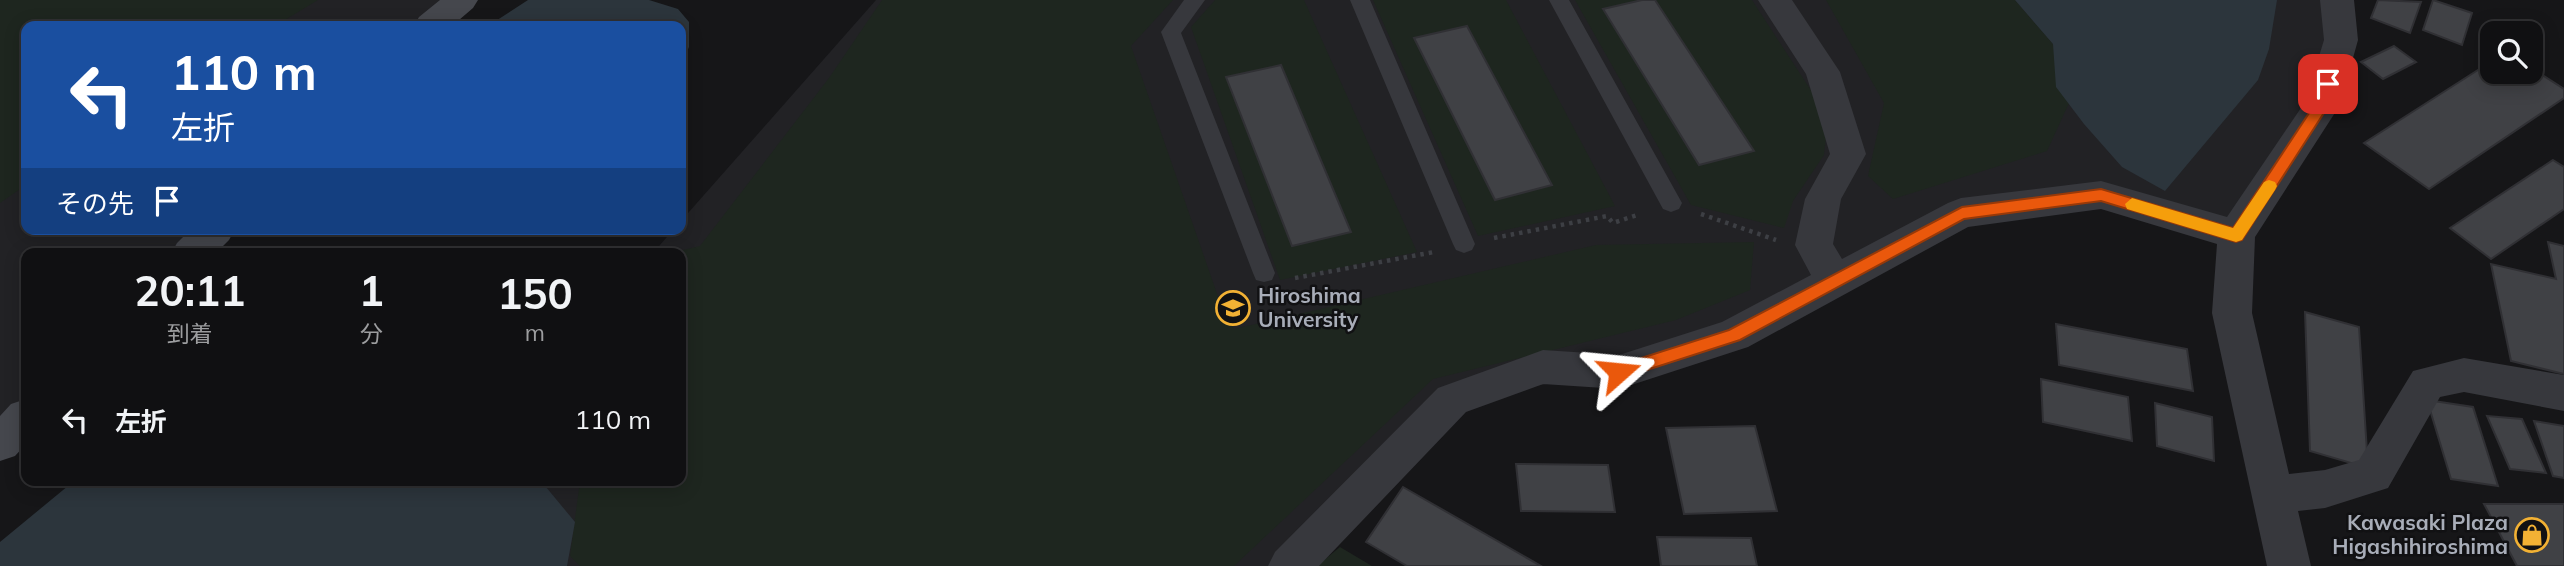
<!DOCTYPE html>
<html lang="ja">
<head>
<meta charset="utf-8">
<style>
  :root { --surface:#101012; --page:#19191b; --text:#f1f3f6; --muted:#9c9d9f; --line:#303032 }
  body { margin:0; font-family:Mulish,"Noto Sans JP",sans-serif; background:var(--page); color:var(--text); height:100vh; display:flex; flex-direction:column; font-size:26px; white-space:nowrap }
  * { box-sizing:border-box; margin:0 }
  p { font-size:23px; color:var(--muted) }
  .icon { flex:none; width:38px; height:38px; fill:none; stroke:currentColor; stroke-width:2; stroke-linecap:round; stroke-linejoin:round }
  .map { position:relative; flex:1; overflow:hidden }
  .side { position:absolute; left:21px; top:248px; width:665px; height:238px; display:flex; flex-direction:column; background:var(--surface); border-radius:14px; box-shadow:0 4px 18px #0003,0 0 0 2px var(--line) }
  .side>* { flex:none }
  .banner { position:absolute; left:21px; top:21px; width:665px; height:214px; border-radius:14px; box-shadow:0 4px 18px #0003,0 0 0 2px var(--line); background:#1a4fa0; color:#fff; overflow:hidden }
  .fabs { position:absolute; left:2480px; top:21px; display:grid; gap:14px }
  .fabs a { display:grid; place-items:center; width:63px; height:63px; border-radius:14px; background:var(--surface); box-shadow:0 4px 18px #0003,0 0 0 2px var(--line); font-size:35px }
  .pin { position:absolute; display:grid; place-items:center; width:60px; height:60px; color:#fff; margin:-30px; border-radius:14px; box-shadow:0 4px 10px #0006 }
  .me { position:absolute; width:77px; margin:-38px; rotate:72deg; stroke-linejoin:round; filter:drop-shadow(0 0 5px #0008) }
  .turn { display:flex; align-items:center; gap:24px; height:147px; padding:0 35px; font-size:32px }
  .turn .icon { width:91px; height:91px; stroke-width:2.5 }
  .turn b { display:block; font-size:49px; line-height:60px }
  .then { display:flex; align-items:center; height:66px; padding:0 35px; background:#0003; gap:14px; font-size:26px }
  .eta { display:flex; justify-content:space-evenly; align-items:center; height:119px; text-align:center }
  .eta b { font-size:42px; font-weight:700; line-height:49px }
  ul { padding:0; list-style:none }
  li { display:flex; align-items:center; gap:21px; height:105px; padding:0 35px }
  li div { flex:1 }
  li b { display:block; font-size:26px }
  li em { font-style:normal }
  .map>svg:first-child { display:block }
</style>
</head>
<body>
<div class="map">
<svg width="2564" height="566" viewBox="0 0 2564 566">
  <rect width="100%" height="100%" fill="#161618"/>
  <path fill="#222225" d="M0,0H461L431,26H26V229H216L190,254H26V417L0,443Z
    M876,0H2337L2341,40L2236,235L2101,195L1962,213L1619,372L1452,400L1279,566H535L537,502L544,481H681V254H652L674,229H681V221Z"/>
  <path fill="#1e261f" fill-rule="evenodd" d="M0,0H318L275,26H26V185L0,203Z
    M882,0H1173L1131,46L1223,311L1234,329L1596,245L1754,242L1750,290L1676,320L1433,379L1234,566H580L570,556L580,481H681V254L675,252L700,246L829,78Z
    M1215,0H1304L1417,252L1280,280L1191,27Z
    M1373,0H1506L1615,206L1478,236ZM1467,27L1551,185L1495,199L1415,38Z
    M1575,0H1642L1700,165L1753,151L1655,0H1752L1816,98L1827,126L1824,155L1793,201L1784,228L1691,205Z
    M1826,0H2015L2053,44L2069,103L2047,151L1893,199L1868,176L1884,103Z
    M1340,547L1372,566H1317Z"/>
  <path fill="#2c353c" d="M528,0H649L678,9L689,22V47L681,65V26H488Z
    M2015,0H2277L2269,49L2258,80L2165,191L2122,167L2084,124L2056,87L2053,44Z
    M416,229H570L454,237Z
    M74,481H541L575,522L567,566H0V542Z"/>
  <path fill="#404145" stroke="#303034" stroke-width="2" d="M1642,0H1655L1754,151L1699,165L1603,9Z
    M2378,0L2421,2L2410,33L2371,18Z
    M2433,0L2472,13L2462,45L2423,30Z
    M1467,26L1552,185L1495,200L1414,38Z
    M2394,46L2416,62L2383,79L2361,62Z
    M2492,61V72H2530V67L2564,89V98L2429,189L2364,143Z
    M1281,65L1351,232L1292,246L1226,77Z
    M2553,160L2564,167V209L2491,259L2450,228Z
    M2548,242L2564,246V374L2511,361L2491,264L2556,279Z
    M2305,312L2359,327L2368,468L2310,451Z
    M2056,324L2187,349L2193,391L2059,365Z
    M2041,379L2128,397L2132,441L2043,422Z
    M2427,400L2473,407L2498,486L2451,479Z
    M2155,403L2212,417L2214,461L2157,446Z
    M2487,416L2522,419L2546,473L2510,469Z
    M2534,421L2564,426V478L2553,476Z
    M1755,426L1777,511L1684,514L1666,428Z
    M1516,464L1608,465L1615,512L1521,511Z
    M1403,487L1541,566H1407L1366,542Z
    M2484,504H2564V566H2517Z
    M1657,537L1751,538L1757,566H1661Z"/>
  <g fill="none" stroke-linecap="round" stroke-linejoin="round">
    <path stroke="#3d3f44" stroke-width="4.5" stroke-dasharray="3.5 5" stroke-linecap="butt" d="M1701,214L1776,240
      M1494,238L1607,216L1613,223L1640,214
      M1295,278L1434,252"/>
    <path fill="#37383d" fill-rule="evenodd" d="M1184,0H1205L1181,33L1275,273L1272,280L1264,282L1256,280L1253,273L1161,32Z
      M1350,0H1370L1475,244L1472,250L1464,253L1456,250L1453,244Z
      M1549,0H1569L1682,203L1679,209L1671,212L1663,209Z"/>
    <path fill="#37383d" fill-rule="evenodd" d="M1758,0H1792L1840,72L1866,154L1841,199L1833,244L1842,259L1948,203L1961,198L2101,181L2227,217L2305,102L2324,40L2320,0H2354L2358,40L2340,105L2255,237L2252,313L2289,474L2325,470L2359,460L2413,371L2464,358L2564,375V411L2464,392L2440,397L2388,488L2325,508L2298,511L2311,566H2267L2212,313L2217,244L2101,209L1968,227L1748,347L1619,389L1543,384L1466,412L1319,566H1268L1275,552L1438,388L1543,350L1619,355L1722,322L1811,275L1795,245L1805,199L1830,154L1806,74Z"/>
    <path fill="#45474d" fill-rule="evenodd" d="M440,0H478L473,8L452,26H414L419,17Z
      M191,229H235L229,240L215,254H171L177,243Z
      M26,399V444L15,456L0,461V416L11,404Z"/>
  </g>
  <path fill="#ea580c" stroke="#983908" stroke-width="2" d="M2328,78L2335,84L2329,105L2242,240L2236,242L2101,201L1964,219L1740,340L1619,379L1613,377L1611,372L1613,367L1729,330L1962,207L2101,189L2233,228L2315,104L2323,80Z"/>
  <path fill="#f59e0b" d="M2269,180L2275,182L2277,186L2275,190L2242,240L2236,242L2127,209L2125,204L2132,198L2233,228L2264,182Z"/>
  <defs>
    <g id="university-ring" transform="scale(1.75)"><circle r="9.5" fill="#111113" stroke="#f2b134" stroke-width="1.5"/><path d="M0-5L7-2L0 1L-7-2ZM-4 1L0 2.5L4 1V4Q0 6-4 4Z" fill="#f2b134"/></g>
    <g id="shop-ring" transform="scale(1.75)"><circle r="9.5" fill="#111113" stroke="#f2b134" stroke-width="1.5"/><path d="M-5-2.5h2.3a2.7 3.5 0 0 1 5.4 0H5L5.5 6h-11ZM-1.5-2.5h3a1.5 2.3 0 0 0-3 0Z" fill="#f2b134"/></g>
  </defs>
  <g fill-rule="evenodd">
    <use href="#university-ring" x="1233" y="308"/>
    <use href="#shop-ring" x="2532" y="535"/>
  </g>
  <g text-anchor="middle" stroke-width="5" stroke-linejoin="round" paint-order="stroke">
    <g font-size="21" font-weight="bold" fill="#a8adb8" stroke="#111113" text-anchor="start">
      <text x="1258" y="303">Hiroshima<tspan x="1258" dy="24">University</tspan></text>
      <text x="2508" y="530" text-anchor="end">Kawasaki Plaza<tspan x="2508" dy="24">Higashihiroshima</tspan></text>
    </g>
  </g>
</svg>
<div class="fabs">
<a><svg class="icon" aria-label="search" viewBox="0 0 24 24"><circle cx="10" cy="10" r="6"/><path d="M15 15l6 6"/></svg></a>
</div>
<div class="pin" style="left:2328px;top:84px;background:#d93025"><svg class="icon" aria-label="arrive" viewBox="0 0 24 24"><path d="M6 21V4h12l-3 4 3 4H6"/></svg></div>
<svg class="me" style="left:1619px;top:372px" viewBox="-20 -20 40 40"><path d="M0-17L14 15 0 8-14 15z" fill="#ea580c" stroke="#fff" stroke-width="4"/></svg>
<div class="banner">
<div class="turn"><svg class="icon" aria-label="left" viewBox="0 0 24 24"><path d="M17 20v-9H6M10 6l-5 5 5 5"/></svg><div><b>110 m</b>左折</div></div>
<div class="then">その先<svg class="icon" aria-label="arrive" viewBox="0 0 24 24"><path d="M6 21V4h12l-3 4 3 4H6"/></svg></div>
</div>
<section class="side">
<div class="eta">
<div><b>20:11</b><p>到着</p></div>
<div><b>1</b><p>分</p></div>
<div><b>150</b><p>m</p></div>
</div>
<ul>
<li><svg class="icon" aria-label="left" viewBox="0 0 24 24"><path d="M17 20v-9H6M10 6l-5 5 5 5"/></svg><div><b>左折</b></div><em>110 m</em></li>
</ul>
</section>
</div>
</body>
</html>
